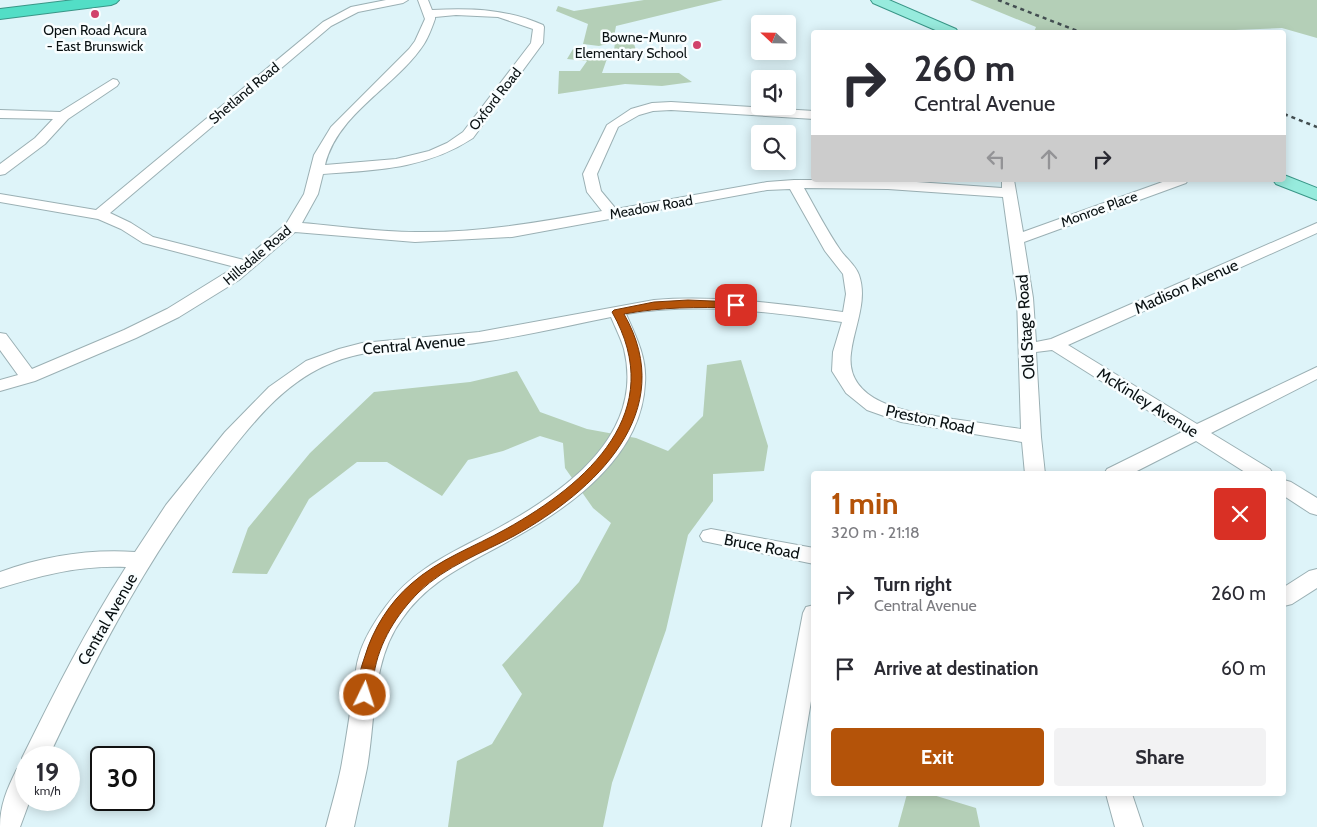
<!DOCTYPE html>
<html lang="en">
<head>
<meta charset="utf-8">
<style>
  :root { --surface:#fff; --page:#f2f2f3; --text:#2b2b33; --muted:#7c7c81; --accent:#b45309 }
  body { margin:0; font-family:Cabin,sans-serif; background:var(--page); color:var(--text); height:100vh; display:flex; flex-direction:column; font-size:19px; white-space:nowrap }
  * { box-sizing:border-box; margin:0 }
  p { font-size:16px; color:var(--muted) }
  .icon { flex:none; width:28px; height:28px; fill:none; stroke:currentColor; stroke-width:2; stroke-linecap:round; stroke-linejoin:round }
  .map { position:relative; flex:1; overflow:hidden }
  .sheet { position:absolute; left:811px; top:471px; width:475px; height:325px; display:flex; flex-direction:column; background:var(--surface); border-radius:5px; box-shadow:0 2px 12px #0003 }
  .sheet>* { flex:none }
  .banner { position:absolute; left:811px; top:30px; width:475px; height:152px; border-radius:5px; box-shadow:0 2px 12px #0003; background:#fff; color:var(--text); overflow:hidden }
  .needle { width:32px; rotate:292deg }
  .tools { position:absolute; left:751px; top:15px; display:grid; gap:10px }
  .tools a { display:grid; place-items:center; width:45px; height:45px; border-radius:5px; background:var(--surface); box-shadow:0 2px 12px #0003; font-size:25px }
  .speed { position:absolute; left:15px; top:746px; display:flex; gap:10px; font-size:25px; font-weight:700; text-align:center }
  .speed>* { display:grid; place-content:center; width:65px; height:65px; border-radius:50%; background:var(--surface); box-shadow:0 2px 12px #0003; line-height:1 }
  .speed small { font-size:12px; font-weight:400 }
  .speed .limit { border:2px solid #111; border-radius:8px; background:#fff; color:#111 }
  .pin { position:absolute; display:grid; place-items:center; width:42px; height:42px; color:#fff; margin:-21px; border-radius:10px; box-shadow:0 2px 8px #0006 }
  .me { position:absolute; width:55px; margin:-28px; rotate:4deg; stroke-linejoin:round; filter:drop-shadow(0 0 4px #0008) }
  .turn { display:flex; align-items:center; gap:18px; height:105px; padding:0 20px; font-size:22px }
  .turn .icon { width:65px; height:65px; stroke-width:2.5 }
  .turn b { display:block; font-size:35px; line-height:42px }
  .lanes { display:flex; align-items:center; height:48px; padding:0 20px; background:#0003; justify-content:center; gap:25px; direction:ltr }
  .lanes .off { opacity:.35 }
  .round { display:grid; place-items:center; flex:none; width:52px; height:52px; border-radius:5px; background:var(--page) }
  .overview { display:flex; align-items:center; justify-content:space-between; height:85px; padding:0 20px }
  h1 { font-size:30px; font-weight:700; line-height:38px; color:var(--accent) }
  .button { display:flex; gap:10px; margin-top:auto; padding:10px 20px }
  .button a { flex:1; height:58px; border-radius:5px; background:var(--accent); color:#fff; font-size:20px; font-weight:700; line-height:58px; text-align:center }
  .button a+a { background:var(--page); color:var(--text) }
  ul { padding:0; list-style:none }
  li { display:flex; align-items:center; gap:15px; height:75px; padding:0 20px }
  li div { flex:1 }
  li b { display:block; font-size:19px }
  li em { font-style:normal }
  .map>svg:first-child { display:block }
</style>
</head>
<body>
<div class="map">
<svg width="1317" height="827" viewBox="0 0 1317 827">
  <rect width="100%" height="100%" fill="#def4f9"/>
  <path fill="#b4cfb7" d="M644,0H723L616,26L614,37L633,41L639,59L614,51L615,42L599,46L583,44L588,24L556,11L558,6L574,11Z
    M970,0H1317V38L1282,28L1235,30L1225,32H1034L1036,27Z
    M573,49L610,50L602,73H679L692,82L662,86L625,84L558,94L559,71H580L587,61L567,59Z
    M741,360L768,446L764,471L713,474V501L688,535L666,630L612,783L603,827H448L457,761L492,744L522,694L502,665L579,582L611,523L593,508L565,468L563,443L540,436L503,451L468,460L442,496L387,462H357L309,499L267,574L232,573L248,528L310,453L374,392L470,382L517,371L540,412L587,429L636,438L668,451L703,416L707,365Z
    M907,794H930L976,808L980,827H898Z"/>
  <g fill="none" stroke-linecap="round" stroke-linejoin="round">
    <g stroke="#9bb0b4" stroke-width="2">
      <path id="minor" d="M386,0H408L403,3L358,12L331,26L110,213L131,223L153,237L244,260L286,224L304,194L314,155L331,127L409,49L415,41L425,19L418,0H428L432,10C471,8 507,9 543,25L544,27L543,43L473,138C426,169 377,170 323,174L318,194L302,223C340,226 378,232 416,232C479,233 540,222 602,211L587,192L583,174L607,125L631,109L652,103L671,102L814,111V119L671,110L653,111L639,115L618,127L597,174L601,191L616,209L767,182L794,180H888L1002,188V180H1014L1023,232L1168,180H1188L1186,183L1024,242L1033,298L1036,342L1051,339L1317,223V233L1068,345L1197,424L1317,367V379L1211,433L1270,469L1273,474H1248L1196,441L1131,474H1104L1107,469L1182,432L1052,350L1036,352L1041,437L1045,474H1025L1022,442L901,422L867,410L846,393L832,371L833,352L842,322C770,312 699,302 626,314C636,336 647,358 645,383C642,456 572,506 514,538C473,562 430,578 402,619C371,661 376,718 367,768C363,788 358,807 354,827H326C331,807 337,788 341,768C346,741 350,713 354,686C355,676 356,665 359,656C364,638 375,621 386,606C415,566 459,550 500,527C566,491 645,435 624,349C621,338 615,327 611,317C561,327 512,339 461,345C419,350 374,346 334,362C289,379 258,416 229,453C154,545 99,650 48,758H26V766L22,758C54,693 87,628 126,567C80,565 43,575 0,588V572C44,556 89,549 135,552L166,505L225,432L269,387L306,361L339,349L362,343L479,332L654,300C718,295 780,304 843,312L846,294L843,274L825,251L790,189L767,190L512,237L415,242L295,232L239,280L179,317L136,338L35,381L0,391V380L18,375L0,350V333L6,334L32,369L124,330L167,309L235,267L143,243L121,229L98,219L0,202V194L96,210L323,22L351,7ZM456,15L498,17L533,29L531,43L463,132L447,143L429,151L396,159L325,165C338,112 396,87 424,44C429,36 432,27 435,19V17ZM804,188L888,189L1003,197L1017,298L1021,429C999,426 976,422 953,419C916,413 844,406 851,353C854,327 868,301 859,275C856,266 846,258 841,251C827,231 816,209 804,188Z
        M113,79L117,80L119,83L117,86L68,119L45,144L5,174L0,175V164L35,138L53,119L0,118V110L60,112Z
        M1284,480L1291,482L1317,498V515L1310,513L1284,496Z
        M711,529L814,548V564L703,541L700,536L703,531Z
        M1317,569V588L1292,604L1284,606V587L1309,571Z
        M814,605V683L790,827H762L803,613L806,607Z
        M26,766V800H30L20,827H0C0,805 7,789 17,769Z
        M1106,794H1132L1143,827H1115Z"/>
    </g>
    <g stroke="#399687" stroke-width="2">
      <path id="major" d="M871,0H889L956,29L958,32H940L873,3Z
        M1284,175L1317,188V200L1276,184L1273,180H1284Z"/>
    </g>
    <g stroke="#399687" stroke-width="2">
      <path id="highway" d="M74,0H119L116,3L111,5L0,19V9Z"/>
    </g>
    <use href="#minor" fill="#fff" fill-rule="evenodd"/>
    <use href="#major" fill="#97ebdd" fill-rule="evenodd"/>
    <use href="#highway" fill="#52dec6" fill-rule="evenodd"/>
    <path stroke="#434e51" stroke-width="2.5" stroke-dasharray="4 4" stroke-linecap="butt" d="M998,0L1080,32
      M1284,114L1317,127"/>
  </g>
  <path fill="#b45309" stroke="#753606" d="M688,300L736,302L741,305L736,308C697,307 661,307 624,314C680,412 595,491 514,536C482,553 446,566 419,592C397,614 379,642 374,674C373,682 375,692 371,700L365,701L360,700C354,687 361,668 365,656C373,629 390,602 411,584C439,559 474,547 506,529C588,483 669,412 612,312L614,310L654,302Z"/>
  <g fill="#d1436b" stroke="#f9feff" stroke-width="2">
    <circle cx="95" cy="14" r="5"/>
    <circle cx="697" cy="45" r="5"/>
  </g>
  <g text-anchor="middle" stroke-width="5" stroke-linejoin="round" paint-order="stroke">
    <g font-size="14" fill="#0a1113" stroke="#f9feff">
      <text x="95" y="35">Open Road Acura<tspan x="95" dy="16">- East Brunswick</tspan></text>
      <text x="687" y="42" text-anchor="end">Bowne-Munro<tspan x="687" dy="16">Elementary School</tspan></text>
    </g>
    <g font-size="14" fill="#0a1113" stroke="#f9feff">
      <text transform="translate(244 93) rotate(-40)" y="5">Shetland Road</text>
      <text transform="translate(495 99) rotate(-52)" y="5">Oxford Road</text>
      <text transform="translate(651 207) rotate(-10)" y="5">Meadow Road</text>
      <text transform="translate(1099 209) rotate(-20)" y="5">Monroe Place</text>
      <text transform="translate(257 255) rotate(-40)" y="5">Hillsdale Road</text>
    </g>
    <g font-size="16" fill="#0a1113" stroke="#f9feff">
      <text transform="translate(1186 286) rotate(-24)" y="6">Madison Avenue</text>
      <text transform="translate(1025 327) rotate(-94)" y="6">Old Stage Road</text>
      <text transform="translate(414 344) rotate(-5)" y="6">Central Avenue</text>
      <text transform="translate(1148 402) rotate(32)" y="6">McKinley Avenue</text>
      <text transform="translate(930 419) rotate(12)" y="6">Preston Road</text>
      <text transform="translate(762 546) rotate(11)" y="6">Bruce Road</text>
      <text transform="translate(107 619) rotate(-60)" y="6">Central Avenue</text>
    </g>
  </g>
</svg>
<div class="tools">
<a><svg class="needle" viewBox="-14 -14 28 28"><path d="M0-13l5 13h-10z" fill="#e53935"/><path d="M0 13l5-13h-10z" fill="#7c7c81"/></svg></a>
<a><svg class="icon" aria-label="sound" viewBox="0 0 24 24"><path d="M4 9h4l5-4v14l-5-4H4zM17 9q2 3 0 6"/></svg></a>
<a><svg class="icon" aria-label="search" viewBox="0 0 24 24"><circle cx="10" cy="10" r="6"/><path d="M15 15l6 6"/></svg></a>
</div>
<div class="speed"><div>19<small>km/h</small></div><div class="limit">30</div></div>
<div class="pin" style="left:736px;top:305px;background:#d93025"><svg class="icon" aria-label="arrive" viewBox="0 0 24 24"><path d="M6 21V4h12l-3 4 3 4H6"/></svg></div>
<svg class="me" style="left:365px;top:695px" viewBox="-20 -20 40 40"><circle r="17" fill="#b45309" stroke="#fff" stroke-width="3"/><path d="M0-11L8 9 0 5-8 9z" fill="#fff"/></svg>
<div class="banner">
<div class="turn"><svg class="icon" aria-label="right" viewBox="0 0 24 24"><path d="M7 20v-9h11M14 6l5 5-5 5"/></svg><div><b>260 m</b>Central Avenue</div></div>
<div class="lanes"><svg class="icon off" aria-label="left" viewBox="0 0 24 24"><path d="M17 20v-9H6M10 6l-5 5 5 5"/></svg><svg class="icon off" aria-label="ahead" viewBox="0 0 24 24"><path d="M12 20V5M6 11l6-6 6 6"/></svg><svg class="icon" aria-label="right" viewBox="0 0 24 24"><path d="M7 20v-9h11M14 6l5 5-5 5"/></svg></div>
</div>
<section class="sheet">
<div class="overview"><div><h1>1 min</h1><p>320 m · 21:18</p></div><a class="round" style="background:#d93025;color:#fff"><svg class="icon" aria-label="close" viewBox="0 0 24 24"><path d="M6 6l12 12M18 6L6 18"/></svg></a></div>
<ul>
<li><svg class="icon" aria-label="right" viewBox="0 0 24 24"><path d="M7 20v-9h11M14 6l5 5-5 5"/></svg><div><b>Turn right</b><p>Central Avenue</p></div><em>260 m</em></li>
<li><svg class="icon" aria-label="arrive" viewBox="0 0 24 24"><path d="M6 21V4h12l-3 4 3 4H6"/></svg><div><b>Arrive at destination</b></div><em>60 m</em></li>
</ul>
<div class="button"><a>Exit</a><a>Share</a></div>
</section>
</div>
</body>
</html>
